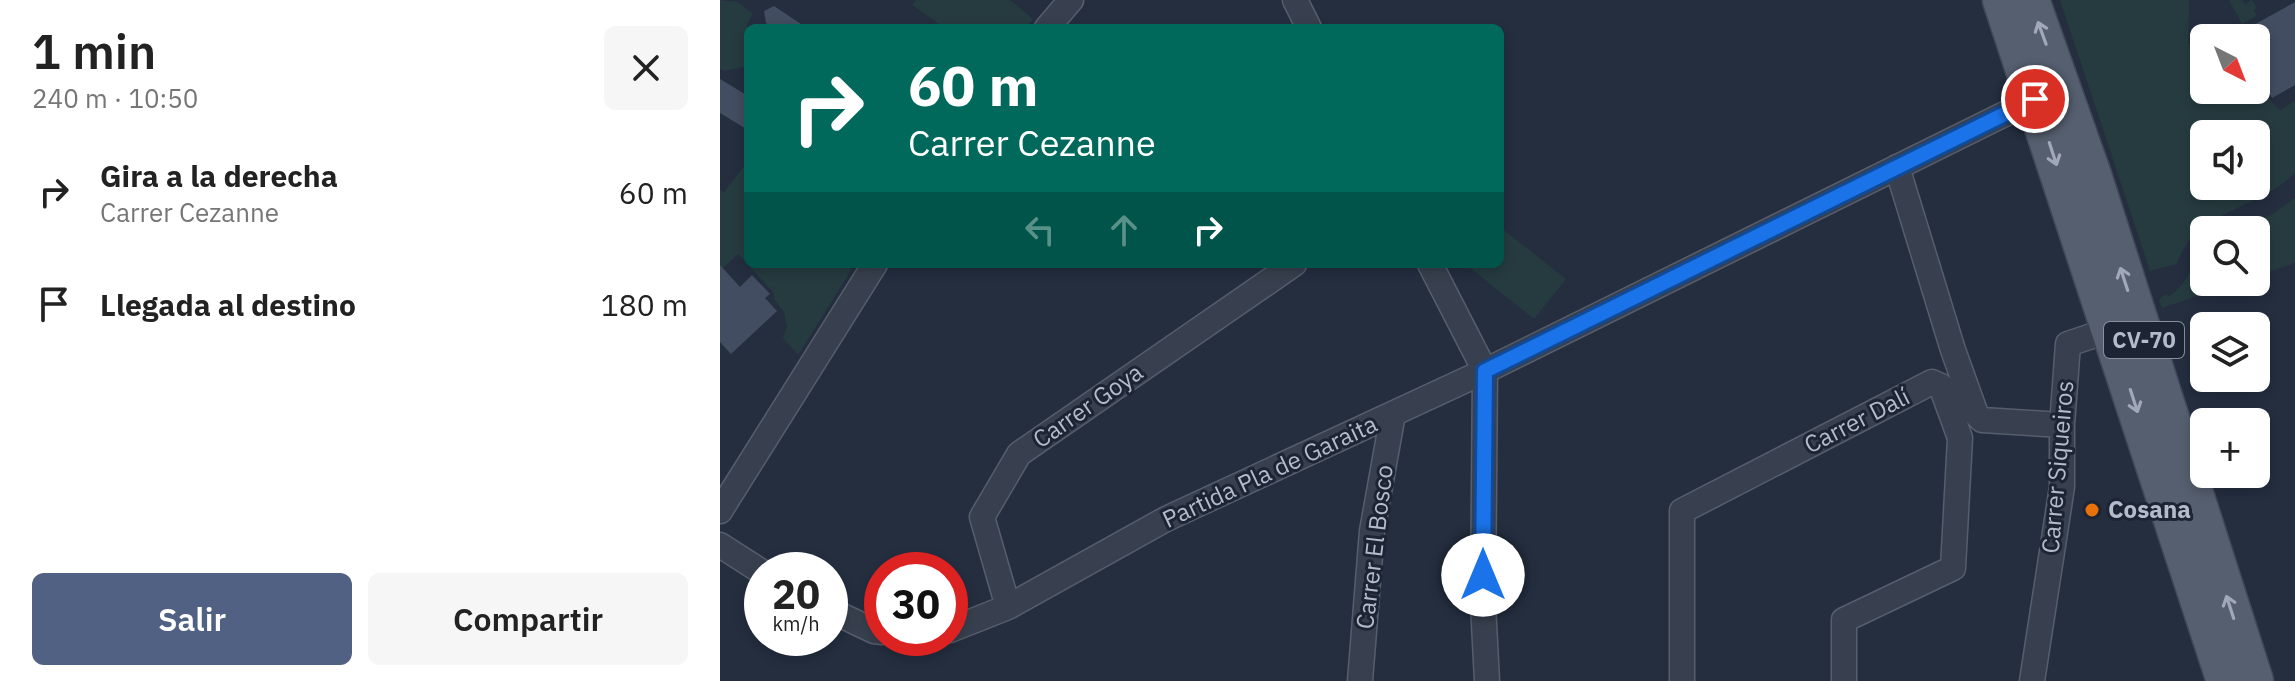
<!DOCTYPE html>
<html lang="es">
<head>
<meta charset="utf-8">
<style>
  :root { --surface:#fff; --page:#f6f6f6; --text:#222; --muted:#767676; --accent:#506183 }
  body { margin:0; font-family:"IBM Plex Sans",sans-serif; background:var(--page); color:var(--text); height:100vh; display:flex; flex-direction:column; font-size:30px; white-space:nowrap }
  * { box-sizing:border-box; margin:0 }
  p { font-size:26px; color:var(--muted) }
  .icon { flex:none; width:44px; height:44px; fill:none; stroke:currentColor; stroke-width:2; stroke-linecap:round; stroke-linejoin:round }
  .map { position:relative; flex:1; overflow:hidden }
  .details { display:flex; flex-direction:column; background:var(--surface); width:720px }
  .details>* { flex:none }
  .hud { position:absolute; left:24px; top:24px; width:760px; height:244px; border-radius:12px; box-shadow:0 4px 12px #0003; background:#00695c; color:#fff; overflow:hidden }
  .needle { width:52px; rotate:138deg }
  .fabs { position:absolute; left:1470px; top:24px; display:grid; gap:16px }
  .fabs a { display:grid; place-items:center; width:80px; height:80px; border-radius:12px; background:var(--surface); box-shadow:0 4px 12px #0003; font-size:40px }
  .speed { position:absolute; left:24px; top:552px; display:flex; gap:16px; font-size:40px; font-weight:700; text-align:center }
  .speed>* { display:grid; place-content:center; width:104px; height:104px; border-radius:50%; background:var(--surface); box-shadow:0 4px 12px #0003; line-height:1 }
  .speed small { font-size:20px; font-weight:400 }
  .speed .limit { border:12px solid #d22; background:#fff; color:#111 }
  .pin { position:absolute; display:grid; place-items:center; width:68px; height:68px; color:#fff; margin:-34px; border:4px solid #fff; border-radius:50%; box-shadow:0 2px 8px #0007 }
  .me { position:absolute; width:88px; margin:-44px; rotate:0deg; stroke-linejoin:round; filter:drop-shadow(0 0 6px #0008) }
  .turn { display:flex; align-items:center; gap:28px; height:168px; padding:0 32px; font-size:36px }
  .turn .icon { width:104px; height:104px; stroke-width:2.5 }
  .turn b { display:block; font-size:56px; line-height:68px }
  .lanes { display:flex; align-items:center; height:76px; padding:0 32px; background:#0003; justify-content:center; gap:40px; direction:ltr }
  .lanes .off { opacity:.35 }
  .round { display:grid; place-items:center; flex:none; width:84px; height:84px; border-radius:12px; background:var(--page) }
  .headline { display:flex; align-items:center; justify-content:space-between; height:136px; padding:0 32px }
  h1 { font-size:48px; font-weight:600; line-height:60px }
  .cta { display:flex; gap:16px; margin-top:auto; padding:16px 32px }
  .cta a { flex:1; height:92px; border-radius:12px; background:var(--accent); color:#fff; font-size:32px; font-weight:600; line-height:92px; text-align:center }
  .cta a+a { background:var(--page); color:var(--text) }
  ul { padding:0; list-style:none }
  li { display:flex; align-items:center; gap:24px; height:112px; padding:0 32px }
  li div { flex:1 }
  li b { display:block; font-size:30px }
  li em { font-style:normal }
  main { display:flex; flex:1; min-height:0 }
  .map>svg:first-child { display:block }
</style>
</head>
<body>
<main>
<section class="details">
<div class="headline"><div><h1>1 min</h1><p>240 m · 10:50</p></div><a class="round"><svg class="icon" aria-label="close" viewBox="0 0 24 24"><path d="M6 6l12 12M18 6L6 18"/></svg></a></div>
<ul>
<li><svg class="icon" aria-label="right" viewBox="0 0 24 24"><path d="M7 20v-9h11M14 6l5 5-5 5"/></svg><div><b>Gira a la derecha</b><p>Carrer Cezanne</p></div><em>60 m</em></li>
<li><svg class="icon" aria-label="arrive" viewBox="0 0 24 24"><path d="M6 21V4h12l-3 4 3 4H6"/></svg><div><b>Llegada al destino</b></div><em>180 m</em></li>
</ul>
<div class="cta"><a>Salir</a><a>Compartir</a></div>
</section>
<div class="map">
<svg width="1575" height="681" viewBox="0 0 1575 681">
  <rect width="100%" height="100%" fill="#242e3f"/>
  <path fill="#263b40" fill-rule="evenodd" d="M0,0L18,2L33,14L27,24L28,66L4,71L0,69Z
    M196,0H290L313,19L305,28H225L192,5Z
    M1340,0H1469L1468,44L1484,45V90H1536V86L1560,110L1575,101V173C1548,200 1506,208 1477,232C1468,239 1461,254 1456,264L1430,271ZM1484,134H1536V186H1484Z
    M1509,0H1522L1525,4L1532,0L1537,8L1534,10L1537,16L1522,24Z
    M28,161V264H124L132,269L78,355L63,338L67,327L64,312L54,299L53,292L18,254L0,271V190L4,192Z
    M1575,198V263L1536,276V230H1517L1553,214Z
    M780,227L846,279L814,319L745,264H780Z
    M1484,247V282H1519L1442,308L1439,300L1445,294L1449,296C1468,285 1472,264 1484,247Z"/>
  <path fill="#434d61" d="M1575,2V85L1552,98L1536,69V38H1510Z
    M54,6L87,28H53L46,23L44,11Z
    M0,79L28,96V130L0,113Z
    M0,265L20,287L32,275L50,294L45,298L57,311L11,354L0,342Z"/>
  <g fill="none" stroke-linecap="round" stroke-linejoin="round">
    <g stroke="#565e6d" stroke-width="27">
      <path id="minor" d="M575,0L589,28
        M327,28L351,0
        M1177,167L1233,350L1256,414L1262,420L1342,425
        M710,264L765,371L763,604L767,681
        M0,511L155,264
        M0,545L42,572
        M288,607L262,517L299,454L574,264
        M110,610L154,631L162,632
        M230,630L288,607L446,519L765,371L1315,99
        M640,681L652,531L673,414
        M962,681V511L1212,382L1221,386L1240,438L1233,568L1124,620V681
        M1312,681L1342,487V425L1348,344L1390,330"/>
    </g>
    <g stroke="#414958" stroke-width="41">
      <path id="primary" d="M1282,0L1506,681
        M1310,0L1372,175L1534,681"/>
    </g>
    <use href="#minor" stroke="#38404f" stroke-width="24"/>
    <use href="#primary" stroke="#565f6f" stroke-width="38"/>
  </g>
  <defs><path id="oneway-shaft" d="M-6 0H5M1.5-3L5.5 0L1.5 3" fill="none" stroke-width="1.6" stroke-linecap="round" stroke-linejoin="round" transform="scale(2)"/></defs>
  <g stroke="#a1a9b8">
    <use href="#oneway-shaft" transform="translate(1322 33) rotate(-110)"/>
    <use href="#oneway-shaft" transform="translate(1333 154) rotate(72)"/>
    <use href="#oneway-shaft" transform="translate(1404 279) rotate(-108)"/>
    <use href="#oneway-shaft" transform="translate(1414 401) rotate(72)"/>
    <use href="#oneway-shaft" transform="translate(1510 607) rotate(-108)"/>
  </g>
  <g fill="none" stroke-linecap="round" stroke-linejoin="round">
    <g stroke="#114b97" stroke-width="20">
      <path id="route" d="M763,575L765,371L1315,99"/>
    </g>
    <use href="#route" stroke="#1a73e8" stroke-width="14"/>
  </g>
  <circle fill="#e8710a" stroke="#1d2534" stroke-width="3" cx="1372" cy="510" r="8"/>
  <g text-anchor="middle" stroke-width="6" stroke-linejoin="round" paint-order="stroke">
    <rect fill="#1d2534" stroke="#878e9d" stroke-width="2" x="1384" y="322" width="80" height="36" rx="6"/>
    <g font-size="22" font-weight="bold" fill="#b4bbca">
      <text x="1424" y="348">CV-70</text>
    </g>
    <g font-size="24" fill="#b4bbca" stroke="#1d2534">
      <text transform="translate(368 406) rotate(-35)" y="8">Carrer Goya</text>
      <text transform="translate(1137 421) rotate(-27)" y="8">Carrer Dalí</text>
      <text transform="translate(1338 467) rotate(-85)" y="8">Carrer Siqueiros</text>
      <text transform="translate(550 472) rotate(-25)" y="8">Partida Pla de Garaita</text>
      <text transform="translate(655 547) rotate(-83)" y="8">Carrer El Bosco</text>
    </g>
    <g font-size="24" font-weight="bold" fill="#b4bbca" stroke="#1d2534" text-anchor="start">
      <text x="1388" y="518">Cosana</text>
    </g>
  </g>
</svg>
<div class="fabs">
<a><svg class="needle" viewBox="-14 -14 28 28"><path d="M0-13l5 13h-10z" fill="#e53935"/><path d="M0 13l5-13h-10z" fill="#767676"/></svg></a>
<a><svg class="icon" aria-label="sound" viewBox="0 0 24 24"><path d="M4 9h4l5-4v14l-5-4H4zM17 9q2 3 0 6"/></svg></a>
<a><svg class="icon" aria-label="search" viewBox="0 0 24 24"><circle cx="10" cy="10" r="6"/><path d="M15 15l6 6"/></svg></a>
<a><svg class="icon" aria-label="layers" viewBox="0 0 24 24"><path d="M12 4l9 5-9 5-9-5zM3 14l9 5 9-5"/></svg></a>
<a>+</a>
</div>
<div class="speed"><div>20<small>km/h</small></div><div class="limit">30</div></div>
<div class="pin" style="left:1315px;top:99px;background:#d93025"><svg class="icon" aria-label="arrive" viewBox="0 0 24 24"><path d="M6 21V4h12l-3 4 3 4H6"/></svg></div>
<svg class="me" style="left:763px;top:575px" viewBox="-20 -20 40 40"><circle r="19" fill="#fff"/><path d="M0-13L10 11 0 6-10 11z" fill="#1a73e8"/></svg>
<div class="hud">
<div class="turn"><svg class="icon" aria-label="right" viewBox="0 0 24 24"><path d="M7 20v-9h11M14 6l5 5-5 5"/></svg><div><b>60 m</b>Carrer Cezanne</div></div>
<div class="lanes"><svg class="icon off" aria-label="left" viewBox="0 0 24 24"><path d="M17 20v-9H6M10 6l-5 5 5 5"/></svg><svg class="icon off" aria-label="ahead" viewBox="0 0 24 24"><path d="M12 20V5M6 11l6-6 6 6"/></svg><svg class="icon" aria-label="right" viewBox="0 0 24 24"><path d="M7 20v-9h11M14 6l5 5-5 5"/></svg></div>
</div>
</div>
</main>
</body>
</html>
